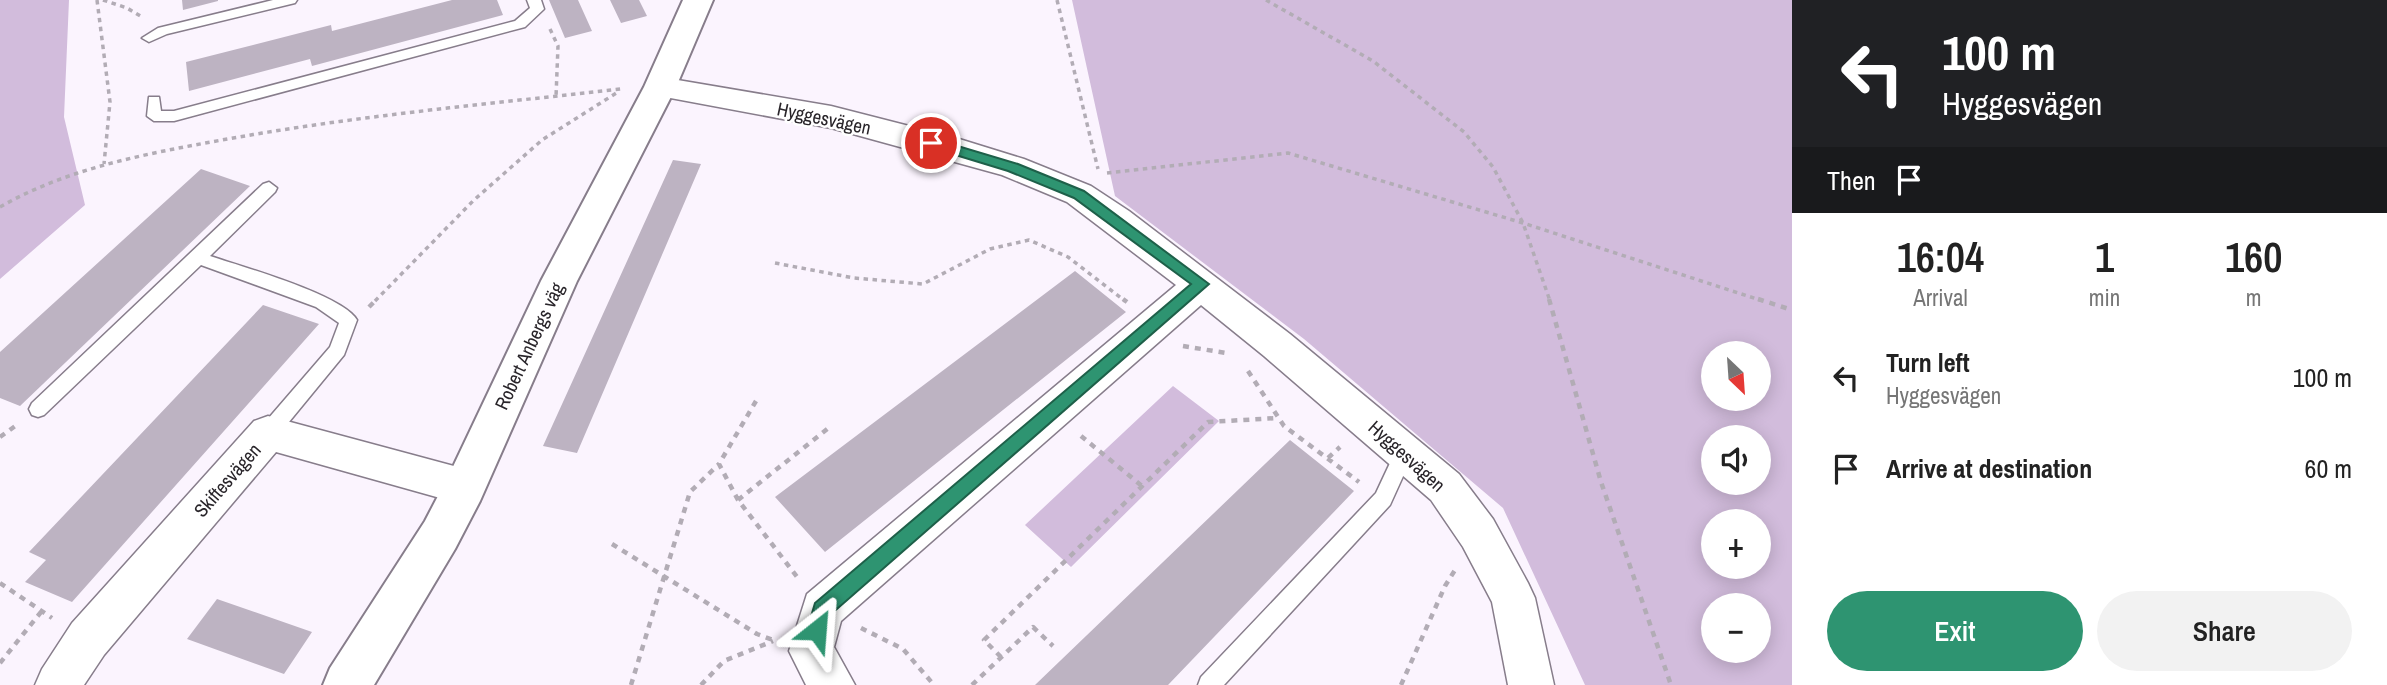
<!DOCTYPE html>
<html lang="en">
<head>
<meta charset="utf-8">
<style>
  :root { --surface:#fff; --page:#f2f2f2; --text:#222; --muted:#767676; --accent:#2e9471 }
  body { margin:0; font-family:"Archivo Narrow",sans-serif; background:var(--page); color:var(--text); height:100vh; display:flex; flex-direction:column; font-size:26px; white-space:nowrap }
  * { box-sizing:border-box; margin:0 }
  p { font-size:23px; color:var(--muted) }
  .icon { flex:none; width:38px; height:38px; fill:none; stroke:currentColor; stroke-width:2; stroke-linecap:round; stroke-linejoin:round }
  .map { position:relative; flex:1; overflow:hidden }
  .drawer { display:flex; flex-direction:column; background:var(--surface); width:595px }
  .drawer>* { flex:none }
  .hud { background:#202124; color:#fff; overflow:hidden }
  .needle { width:46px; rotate:155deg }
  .controls { position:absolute; left:1701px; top:341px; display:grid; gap:14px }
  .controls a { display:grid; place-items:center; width:70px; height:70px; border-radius:50%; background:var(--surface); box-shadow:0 4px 18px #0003; font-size:35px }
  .pin { position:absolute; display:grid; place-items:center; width:60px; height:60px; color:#fff; margin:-30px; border:4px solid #fff; border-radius:50%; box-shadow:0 2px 7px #0007 }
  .me { position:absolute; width:77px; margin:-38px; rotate:28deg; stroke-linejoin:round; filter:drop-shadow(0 0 5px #0008) }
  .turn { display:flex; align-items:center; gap:24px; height:147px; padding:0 35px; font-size:32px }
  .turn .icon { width:91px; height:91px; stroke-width:2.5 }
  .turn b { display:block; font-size:49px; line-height:60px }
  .then { display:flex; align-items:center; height:66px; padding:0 35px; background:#0003; gap:14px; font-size:26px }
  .eta { display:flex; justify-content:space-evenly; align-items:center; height:119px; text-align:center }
  .eta b { font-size:42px; font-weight:600; line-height:49px }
  .action { display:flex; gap:14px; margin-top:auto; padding:14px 35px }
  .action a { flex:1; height:80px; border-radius:42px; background:var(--accent); color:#fff; font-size:28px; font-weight:600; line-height:80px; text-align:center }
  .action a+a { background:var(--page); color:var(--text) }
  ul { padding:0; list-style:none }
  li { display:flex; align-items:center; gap:21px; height:91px; padding:0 35px }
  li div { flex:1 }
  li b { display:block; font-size:26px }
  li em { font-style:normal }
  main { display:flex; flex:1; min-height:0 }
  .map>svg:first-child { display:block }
</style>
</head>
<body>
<main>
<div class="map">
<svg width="1792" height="685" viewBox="0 0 1792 685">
  <rect width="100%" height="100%" fill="#fbf4fe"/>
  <path fill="#d2bcdc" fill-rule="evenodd" d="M0,0H69L64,117L85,205L0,279Z
    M1072,0H1792V685H1585L1503,508L1304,339L1115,196ZM1713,354H1759V399H1713ZM1713,438H1759V483H1713ZM1713,522H1759V567H1713ZM1713,606H1759V651H1713Z
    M1173,386L1219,421L1071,567L1025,525Z"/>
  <path fill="#bdb3c2" d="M182,0H218V1L183,10Z
    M452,0H497L503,15L312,66L310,59L189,91L186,62L331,25L332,31Z
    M549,0H578L592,31L565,38Z
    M610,0H639L647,16L621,23Z
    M673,160L701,164L577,453L543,446Z
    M201,169L250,186L20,406L0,398V352Z
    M1075,271L1126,312L825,552L775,497Z
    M263,305L319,324L72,602L25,582L46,560L29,552Z
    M1290,440L1354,491L1168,685H1035Z
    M217,599L312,632L284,674L187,639Z"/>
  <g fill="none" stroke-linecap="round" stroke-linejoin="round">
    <g stroke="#877d8b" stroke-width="3">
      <path id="service" d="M273,0H297L295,3L167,34L149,42L142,38L158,28Z
        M527,0H541L544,9L525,27L174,121H154L147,116L149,97H159L161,111H174L515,21L530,8Z
        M269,182L277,188L275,192L210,256C240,266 343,295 357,320L344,355L275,439L268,441L261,439L259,433L261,427L330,347L339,323L316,307L201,265L44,415L38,417L32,415L29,409L32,403L263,184Z
        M1405,444L1412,446L1414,452L1390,505L1224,685H1198L1201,677L1376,493L1398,446Z"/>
    </g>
    <g stroke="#877d8b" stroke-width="3">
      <path id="minor" d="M660,77L831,106L956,138L1024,159L1091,186L1129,211L1290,334L1459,474L1493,519L1528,583L1535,598L1554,685H1508L1492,602L1463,547L1431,500L1264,356L1201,305L841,621L834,647L855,685H806L789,651L807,594L1176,285L1067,202L1002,175L831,128L649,94L645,87L649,80Z
        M268,416L465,469L479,474L485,487L479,500L465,505L276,452L104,655L84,685H35L42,669L72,623L254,421Z"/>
    </g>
    <g stroke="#877d8b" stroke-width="4">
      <path id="tertiary" d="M683,0H713L676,87L577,281L480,501L455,549L374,685H323L330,668L425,521L450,473L541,281L644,87Z"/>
    </g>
    <path stroke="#b2acb5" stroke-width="3.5" stroke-dasharray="4.5 4.5" stroke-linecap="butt" d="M97,0L110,102L104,164
      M103,0L127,8L142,17
      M1057,0L1098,169
      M1266,0L1373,61L1464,132L1493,167L1523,223L1550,301
      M550,29L558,46L556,97
      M1107,173L1288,153L1523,223L1763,301
      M0,207C68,168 145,154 222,140C354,116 488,104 621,89
      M775,263L854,278L923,284L990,249L1029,240L1068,257L1125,301
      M375,301L474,200L542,140L618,92"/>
    <path stroke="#b2acb5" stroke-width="4.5" stroke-dasharray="6 6" stroke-linecap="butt" d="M1123,299L1127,302
      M1549,299L1601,482L1671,685
      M1758,299L1792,310
      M369,307L377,299
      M1183,346L1226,353
      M1248,371L1284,426L1359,482
      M756,401L719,464L738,500L798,578
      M1081,436L1142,486
      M0,437L18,424
      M1328,458L1340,447
      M738,500L831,426
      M612,544L757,634L773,640
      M0,583L52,618
      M861,628L903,649L934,685
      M1001,657L984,640L1208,422L1278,418
      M0,663L41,612
      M631,685L690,492L719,464
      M701,685L724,661L773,641
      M972,685L1033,627L1053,646
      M1401,685L1445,586L1455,570"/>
    <use href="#service" fill="#fff" fill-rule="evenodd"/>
    <use href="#minor" fill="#fff" fill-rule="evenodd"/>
    <use href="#tertiary" fill="#fff" fill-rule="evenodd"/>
  </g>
  <path fill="#2e9471" stroke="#1e6049" stroke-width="2" d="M931,138L1018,164L1084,191L1209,284L830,615L823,637L817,640L810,637L807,630L815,603L1191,284L1074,198L1008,171L926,146V139Z"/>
  <g text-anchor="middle" stroke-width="5" stroke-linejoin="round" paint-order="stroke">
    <g font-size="19" fill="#29252a" stroke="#fff">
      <text transform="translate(824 118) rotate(12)" y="7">Hyggesvägen</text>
      <text transform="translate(529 346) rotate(-65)" y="7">Robert Anbergs väg</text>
      <text transform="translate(1407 456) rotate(42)" y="7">Hyggesvägen</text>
      <text transform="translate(227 480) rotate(-49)" y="7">Skiftesvägen</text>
    </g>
  </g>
</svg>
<div class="controls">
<a><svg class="needle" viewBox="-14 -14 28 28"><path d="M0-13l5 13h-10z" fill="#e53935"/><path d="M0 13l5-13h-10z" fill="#767676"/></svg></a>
<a><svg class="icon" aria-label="sound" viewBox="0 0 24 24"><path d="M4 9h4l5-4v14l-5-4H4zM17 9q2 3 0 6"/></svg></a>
<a>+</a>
<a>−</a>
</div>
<div class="pin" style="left:931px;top:143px;background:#d93025"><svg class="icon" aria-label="arrive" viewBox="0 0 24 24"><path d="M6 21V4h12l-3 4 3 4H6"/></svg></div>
<svg class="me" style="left:817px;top:630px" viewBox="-20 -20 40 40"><path d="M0-17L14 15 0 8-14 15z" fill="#2e9471" stroke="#fff" stroke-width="4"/></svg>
</div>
<section class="drawer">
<div class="hud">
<div class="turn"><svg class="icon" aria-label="left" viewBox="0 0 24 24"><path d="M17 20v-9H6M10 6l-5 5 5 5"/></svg><div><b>100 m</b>Hyggesvägen</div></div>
<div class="then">Then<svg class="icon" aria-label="arrive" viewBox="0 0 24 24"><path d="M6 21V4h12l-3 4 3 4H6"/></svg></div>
</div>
<div class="eta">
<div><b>16:04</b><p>Arrival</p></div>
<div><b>1</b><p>min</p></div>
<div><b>160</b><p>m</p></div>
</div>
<ul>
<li><svg class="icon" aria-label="left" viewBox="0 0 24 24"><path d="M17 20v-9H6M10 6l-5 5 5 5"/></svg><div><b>Turn left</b><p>Hyggesvägen</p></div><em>100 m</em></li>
<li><svg class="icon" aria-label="arrive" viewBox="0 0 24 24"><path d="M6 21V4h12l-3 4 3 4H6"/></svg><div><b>Arrive at destination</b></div><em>60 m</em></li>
</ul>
<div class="action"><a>Exit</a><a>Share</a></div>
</section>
</main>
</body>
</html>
